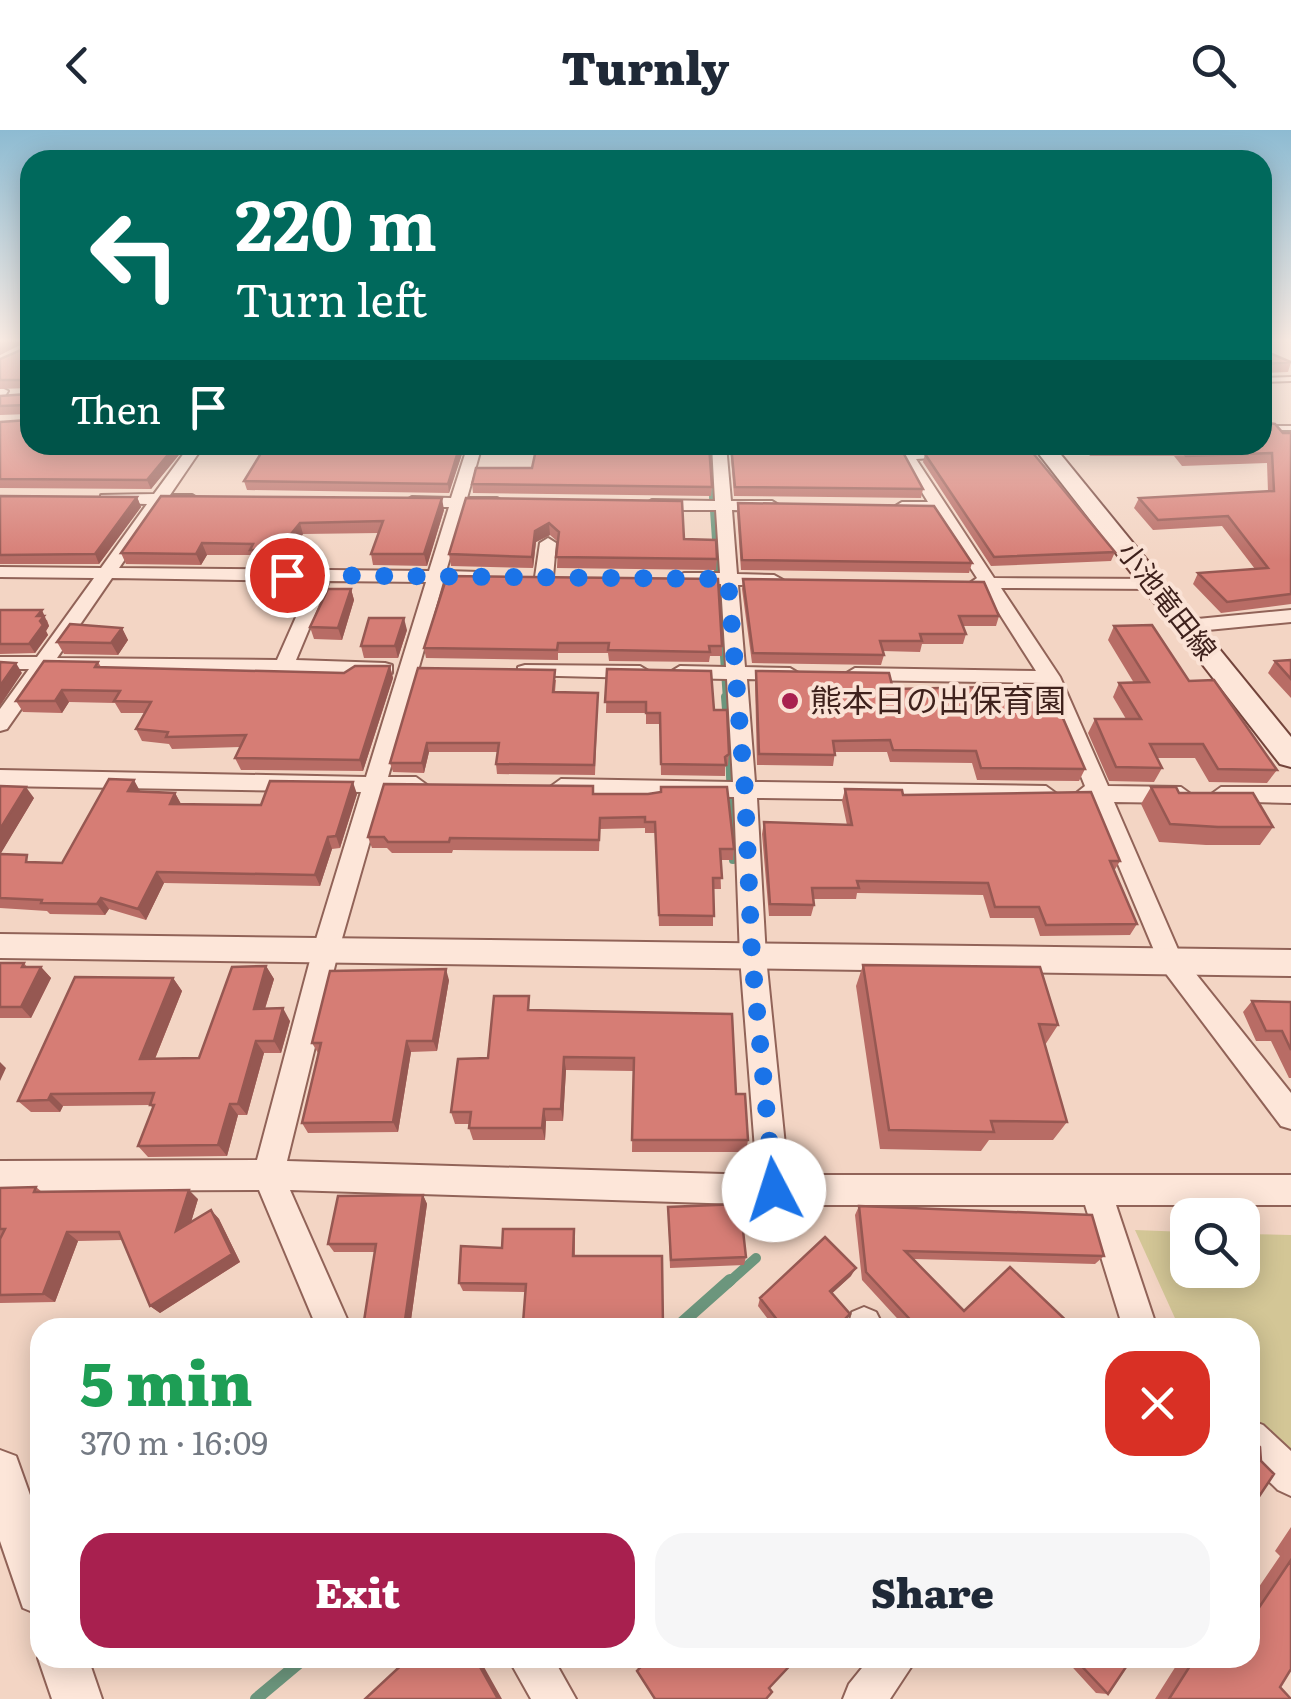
<!DOCTYPE html>
<html lang="en">
<head>
<meta charset="utf-8">
<style>
  :root { --surface:#fff; --page:#f6f6f7; --text:#1f2937; --muted:#747a83; --accent:#a8204f }
  body { margin:0; font-family:Literata,"Noto Sans JP",serif; background:var(--page); color:var(--text); height:100vh; display:flex; flex-direction:column; font-size:38px; white-space:nowrap }
  * { box-sizing:border-box; margin:0 }
  p { font-size:32px; color:var(--muted) }
  .icon { flex:none; width:55px; height:55px; fill:none; stroke:currentColor; stroke-width:2; stroke-linecap:round; stroke-linejoin:round }
  .map { position:relative; flex:1; overflow:hidden }
  .sheet { position:absolute; left:30px; top:1188px; width:1230px; height:350px; display:flex; flex-direction:column; background:var(--surface); border-radius:30px; box-shadow:0 5px 25px #0003 }
  .sheet>* { flex:none }
  .guide { position:absolute; left:20px; top:20px; width:1252px; height:305px; border-radius:30px; box-shadow:0 5px 25px #0003; background:#00695c; color:#fff; overflow:hidden }
  .buttons { position:absolute; left:1170px; top:1068px; display:grid; gap:20px }
  .buttons a { display:grid; place-items:center; width:90px; height:90px; border-radius:20px; background:var(--surface); box-shadow:0 5px 25px #0003; font-size:50px }
  .pin { position:absolute; display:grid; place-items:center; width:85px; height:85px; color:#fff; margin:-42px; border:5px solid #fff; border-radius:50%; box-shadow:0 2px 10px #0007 }
  .me { position:absolute; width:110px; margin:-55px; rotate:355deg; stroke-linejoin:round; filter:drop-shadow(0 0 8px #0008) }
  .turn { display:flex; align-items:center; gap:35px; height:210px; padding:0 50px; font-size:45px }
  .turn .icon { width:130px; height:130px; stroke-width:2.5 }
  .turn b { display:block; font-size:70px; line-height:85px }
  .then { display:flex; align-items:center; height:95px; padding:0 50px; background:#0003; gap:20px; font-size:38px }
  .round { display:grid; place-items:center; flex:none; width:105px; height:105px; border-radius:30px; background:var(--page) }
  .head { display:flex; align-items:center; justify-content:space-between; height:170px; padding:0 50px }
  h1 { font-size:60px; font-weight:800; line-height:75px; color:#1e9e55 }
  .primary-button { display:flex; gap:20px; margin-top:auto; padding:20px 50px }
  .primary-button a { flex:1; height:115px; border-radius:30px; background:var(--accent); color:#fff; font-size:40px; font-weight:800; line-height:115px; text-align:center }
  .primary-button a+a { background:var(--page); color:var(--text) }
  header { display:flex; justify-content:space-between; align-items:center; height:130px; padding:0 50px; background:var(--surface); font-size:45px; font-weight:800 }
  .map>svg:first-child { display:block }
</style>
</head>
<body>
<header><svg class="icon" aria-label="back" viewBox="0 0 24 24"><path d="M15 5l-7 7 7 7"/></svg>Turnly<svg class="icon" aria-label="search" viewBox="0 0 24 24"><circle cx="10" cy="10" r="6"/><path d="M15 15l6 6"/></svg></header>
<div class="map">
<svg width="1291" height="1569" viewBox="0 0 1291 1569">
  <rect width="100%" height="100%" fill="#f3d5c4"/>
  <path fill="#d3c696" d="M1135,1100L1187,1102L1188,1140H1242L1243,1104L1291,1105V1324L1250,1282V1198L1179,1197Z"/>
  <g fill="none" stroke-linecap="round" stroke-linejoin="round">
    <path stroke="#6c967d" stroke-width="5" d="M709,315L712,369"/>
    <path stroke="#6c967d" stroke-width="6" d="M712,366L726,570"/>
    <path stroke="#6c967d" stroke-width="8" d="M725,567L727,592
      M729,617L733,730"/>
    <path stroke="#6c967d" stroke-width="10" d="M728,1153L756,1128"/>
    <path stroke="#6c967d" stroke-width="12" d="M676,1198L730,1150
      M256,1569L305,1528"/>
    <g stroke="#916358" stroke-width="4">
      <path id="service" d="M1291,247V251L1262,252V248Z
        M1262,296H1291V300H1262Z"/>
    </g>
    <g stroke="#916358" stroke-width="4">
      <path id="minor" d="M0,257L8,261L5,266L0,267Z
        M190,315H204L170,365H192L200,370L192,375L163,374L119,438L429,441L449,377H412L404,372L412,367L451,368L468,315H482L467,368H497L505,373L497,378L465,377L446,441L479,442L488,447L479,452H443L388,647H416L427,655L416,663L384,662L339,819L287,1031L757,1045L740,827L734,667L561,665L550,657L561,649L733,652L727,549L680,548L670,542L680,536L726,537L721,454L684,453L675,448L684,443H720L716,380H652L644,375L652,370L715,371L712,315H726L731,371H772L780,376L772,381L732,380L737,444L774,445L783,450L774,455H738L745,537L790,538L800,544L790,550L747,549L755,652L1046,656L1057,664L1046,672L757,668L766,827L788,1045H1291V1075H1116L1157,1198H1123L1085,1075H774L290,1060L351,1198H317L259,1060L0,1061V1031L257,1030L313,819L361,662L0,656V640L366,647L426,452L329,451L296,530L385,533L392,535V543L49,539L7,599L0,601V579L29,539H0V527H37L94,448L0,447V437L101,438L147,374L107,373L101,371V365L154,364ZM112,448L312,451L277,530L57,528Z
        M893,315H907L911,320L1050,315L1044,321L916,329L994,448L1154,449L1163,454L1154,459L1001,458L1060,547L1108,656L1181,657L1192,665L1181,673L1114,672L1180,824L1291,963V999L1281,996L1161,837L1092,672L1078,669L1075,664L1085,656L1043,553L855,550L845,544L855,538L1036,541L983,458L970,453L977,448L934,382H902L894,377L902,372H928Z
        M548,408L556,413L553,447L544,452L535,447L540,413Z
        M1291,480V492L1187,502L1178,496L1187,490Z
        M525,535L640,536L650,542L640,548L518,545V537Z
        M1221,657H1291V673L1213,671L1210,665Z
        M864,1177L876,1182L884,1198H848L852,1182Z
        M1250,1290L1263,1295L1291,1321V1366L1278,1360L1250,1333Z
        M508,1528H553L576,1569H531Z
        M870,1528H917L890,1569H843L849,1554Z"/>
    </g>
    <g stroke="#916358" stroke-width="4">
      <path id="tertiary" d="M0,804L1291,820V846L0,828Z
        M0,1320L16,1326L40,1393V1485L23,1478L0,1411Z
        M40,1524V1528H88L102,1569H52L38,1528Z"/>
    </g>
    <g stroke="#73443b" stroke-width="4">
      <path id="secondary" d="M1032,315H1053L1291,607V637L1280,634Z"/>
    </g>
    <use href="#service" fill="#fde6d9" fill-rule="evenodd"/>
    <use href="#minor" fill="#fde6d9" fill-rule="evenodd"/>
    <use href="#tertiary" fill="#fde6d9" fill-rule="evenodd"/>
    <use href="#secondary" fill="#fde6d9" fill-rule="evenodd"/>
  </g>
  <path fill="#b86c65" d="M0,210H30V315H187L151,359L0,358V292L28,290L29,284L0,285V266L28,264L29,258L0,259V229L28,217V211L0,225Z
    M1262,211L1265,221L1291,232L1288,242L1262,243Z
    M1283,303H1291V474L1221,483L1193,454L1198,443L1255,439L1222,396L1153,400L1134,378L1139,368L1268,362L1267,333L1182,336L1174,326H1090L1083,315H1262Z
    M200,315H220L223,324L203,323Z
    M465,315L449,363L247,360L244,351Z
    M730,315H899L923,359L921,368L734,366Z
    M925,324L1115,422L1111,431L991,436L923,332Z
    M532,338L712,357L711,366L473,363L472,354Z
    M0,366L137,367L141,377L99,434H0Z
    M161,366L444,380L427,436L373,435L371,424L379,403L303,404L282,431H254L252,425H207L201,435L126,434L121,423Z
    M466,368L684,409L717,429L716,440L557,438L558,412L550,405L536,412L533,438L451,436L449,424Z
    M738,373L972,433L969,443L741,440L737,383Z
    M447,446L722,516V526H710L709,532L609,531L608,523H558V530L426,528L424,518Z
    M743,449L999,486L996,496H963L966,504L963,514H922L920,522L882,521L884,525L881,535L752,533L742,459Z
    M351,459L354,470L342,510L314,509L310,497Z
    M0,480L47,490L49,496L46,501L48,505L35,523L0,524Z
    M1114,496L1189,551L1277,640L1267,653L1209,652L1195,628H1156L1162,638L1154,652L1109,651L1088,603L1095,589H1126L1113,567L1119,553H1134L1108,510Z
    M122,498L128,510L118,525L64,524L57,512Z
    M407,500L398,528H364L361,516Z
    M1291,530V568L1268,543L1275,531Z
    M98,532L101,537L344,543L390,536L393,548L363,641L241,640L235,628L240,617L172,619L169,614L142,611L136,599L145,583H121L115,573L69,572L62,583L23,582L16,571Z
    M418,538L556,550L555,562L598,563L595,645L497,644L496,634L498,622H429L424,643L393,642L390,633Z
    M607,539L714,580L729,624L728,635L725,637V646L661,645L660,594H646V583H606Z
    M756,541L893,559L1085,639L1079,651L977,650L972,633L890,632L887,622H835L833,636L757,635L755,553Z
    M0,656L34,668L0,724L32,732L62,733L140,662L175,663L181,674L261,675L357,664L340,718L332,719L320,756L164,753L146,790L109,779L105,785L50,784L47,781L0,778Z
    M1151,657L1179,663L1273,697L1260,715H1206L1159,712L1141,674Z
    M845,659L903,665L1120,731L1114,741L1137,794L1130,805L1040,806L1034,788H990L983,765L857,763L856,769H813L814,775L811,786H769L762,704L764,692L847,695L842,671Z
    M594,664L734,719L733,730H720L721,759H713V796H659L655,703H645V698L600,699L599,721L453,720L452,723H392L387,718H372L368,707Z
    M0,833H24L27,837H41L51,848L31,888H0Z
    M863,835L1058,895L1045,915L1067,992L1053,1010H989L981,1021L880,1019L856,856Z
    M266,836L274,849L265,879L290,891L281,923H264L247,985H238L227,1026L148,1027L138,1016L153,978L150,975L63,976L60,982H31L18,971L173,848L182,861L155,929L199,928Z
    M449,850L437,921L411,922L398,1002L308,1003L302,993L318,923L312,913Z
    M1252,871L1291,872V948H1289L1271,911H1256L1243,882Z
    M532,880L736,964L748,1010L746,1022H632L633,941L566,940L563,991H546L545,1010H473L469,998V994H455L451,982L488,928Z
    M36,1057L42,1062L198,1069L191,1092L211,1080L219,1089L240,1132L160,1183L150,1176L123,1110L78,1111L55,1172L0,1173V1058Z
    M423,1065L427,1074L410,1197L369,1198L364,1191L375,1122H334L328,1114Z
    M859,1076L1104,1126L1095,1134L914,1129L964,1181L1074,1198H906L862,1150L855,1085Z
    M668,1077L746,1127L744,1135L670,1138Z
    M575,1107V1126L663,1198H524L523,1193L525,1162L463,1161L459,1153L502,1118Z
    M851,1146L832,1163L850,1184L846,1191L773,1196L758,1176L760,1168Z
    M1291,1397V1539L1280,1557L1291,1569H1155L1181,1528H1250V1470L1280,1426L1275,1421Z
    M1064,1528H1132L1108,1564L1096,1563Z"/>
  <path fill="#965852" d="M8,210H29L0,225V214Z
    M176,315H187L151,359L147,350Z
    M460,315H465L449,363L448,354Z
    M137,367L141,377L99,434L95,424Z
    M442,368L444,380L427,436L424,424Z
    M300,393L303,404L282,431L278,420Z
    M549,393L550,405L536,412L533,438L532,427L535,401Z
    M202,413L207,425L201,435L196,424Z
    M351,459L354,470L342,510L338,498Z
    M42,480L49,496L46,501L48,505L35,523L29,514L37,486Z
    M404,488L407,500L398,528L395,516Z
    M122,498L128,510L118,525L111,513Z
    M16,533L22,543L0,576V556Z
    M390,536L393,548L363,641L360,630Z
    M62,560L69,572L62,583L55,571Z
    M427,613L429,622L424,643L422,633Z
    M134,650L140,661H128Z
    M353,652L357,664L340,718L336,706Z
    M26,657L34,668L0,725V699Z
    M175,663L181,674H170Z
    M328,707L332,719L320,756L315,745Z
    M157,742L164,753L146,790L138,779Z
    M101,768L109,779L105,785L97,774Z
    M266,836L274,849L261,891L254,879Z
    M41,837L51,848L31,888L21,877Z
    M446,839L449,850L437,921L433,911Z
    M173,848L182,861L150,941L140,929Z
    M283,878L290,891L281,923L274,911Z
    M256,911L264,923L247,985L238,974Z
    M407,911L411,922L398,1002L393,992Z
    M564,927L566,940L563,991L561,979Z
    M0,932L6,938L0,951Z
    M51,964L63,976L60,982L48,970Z
    M230,974L238,985L227,1026L218,1015Z
    M544,979L546,991L545,1010L542,998Z
    M189,1060L198,1069L186,1109L176,1101Z
    M423,1065L427,1074L410,1197L405,1190Z
    M211,1080L219,1089L240,1132L160,1183L150,1176Z
    M67,1102L78,1111L55,1172L43,1164Z
    M856,1138L851,1146L826,1169L830,1161Z
    M475,1528H479L502,1569H498Z"/>
  <path fill="#d67d75" stroke="#965852" stroke-width="2.5" d="M27,210H30V315H176L147,350L0,349V292L28,290L29,279L26,275L0,276V266L28,264L30,253L26,250H0V229L28,217Z
    M1262,211L1265,221L1291,232L1262,234Z
    M1262,292L1275,294L1283,303H1291V464L1227,472L1198,443L1268,438L1228,386L1158,390L1139,368L1274,361L1272,323L1186,326L1178,316L1093,315H1262Z
    M266,315H460L448,354L244,351Z
    M537,315H709L712,357L472,354L476,338H532Z
    M731,315H899L923,359L735,357Z
    M1028,317L1115,422L994,427L925,324Z
    M0,366L137,367L95,424L0,425Z
    M161,366L442,368L424,424H371L383,391L300,393L278,420H250L253,414L202,413L196,424L121,423Z
    M466,368L682,371L684,409L716,410L717,429L556,427L559,402L549,393L535,401L532,427L449,424Z
    M738,373L934,376L972,433L742,430Z
    M447,446L718,449L722,516H709L710,522L608,520L609,513H558L557,520L424,518Z
    M743,449L984,452L999,486H959L966,504H920L922,511H880L884,525L753,523Z
    M328,459H351L338,498L310,497Z
    M0,480H42L37,486H44L40,491L43,495L29,514H0Z
    M369,488H404L395,516H361Z
    M70,494L122,498L111,513L57,512Z
    M1152,495L1189,551L1214,550L1277,640L1218,639L1203,614H1150L1162,638L1116,637L1095,589H1141L1119,553L1149,552L1114,496Z
    M1291,530V549L1275,531Z
    M44,531L98,532L95,537L344,543L355,536H390L360,630L235,628L246,605L166,607L168,602L136,599L151,572L114,571L120,561L62,560L55,571H16Z
    M0,532L16,533L0,556Z
    M418,538L555,540L553,562L598,563L594,635L496,634L499,613H427L422,633H390Z
    M607,539L711,541L714,580H727L729,624L725,627L726,635L661,634L660,583H646V572H605Z
    M756,541L889,543L893,559L1049,556L1085,639L981,638L976,621L893,620L890,610L833,611L835,625L759,624Z
    M109,649L134,650L128,661L175,663L170,674L261,675L270,651L353,652L336,706L328,707L315,745L157,742L138,779L101,768L97,774L41,773L42,770L0,768V724L27,725L26,732L62,733Z
    M384,654L593,656V664H648L661,662V657H727L734,719H720L722,748H713L714,786L659,785L655,692H645V687L600,688L599,710L450,708L449,712H388L384,707H368Z
    M0,656L26,657L0,699Z
    M1151,657H1176L1179,663H1253L1273,697H1218L1170,694Z
    M845,659L902,660L903,665L1091,662L1120,731H1110L1137,794L1046,795L1039,777H995L988,753L857,751L859,758H812L814,775L770,774L764,692L852,695Z
    M0,833H24L22,837H41L21,877H0Z
    M863,835L1040,837L1058,895L1039,894L1067,992L991,991L994,1002L889,1000Z
    M266,836L254,879L283,878L274,911H256L238,974H230L218,1015L138,1016L154,975H150L154,963L51,964L48,970L18,971L75,847L173,848L140,929L199,928L232,837Z
    M446,839L433,911H407L393,992L302,993L321,913H312L330,841Z
    M494,866H529L528,880L732,884L736,964H745L748,1010H632L634,928L564,927L561,979H544L542,998H469L471,982H451L458,929L488,928Z
    M1252,871L1291,872V920L1282,901H1266Z
    M36,1057L34,1062L189,1060L176,1101L211,1080L232,1124L150,1176L119,1102H67L43,1164L0,1165V1109L5,1099H0V1058Z
    M423,1065L405,1190L364,1191L376,1114H328L338,1066Z
    M740,1074L746,1127L671,1130L668,1077Z
    M859,1076L1092,1085L1104,1126L905,1121L964,1181L1010,1137L1074,1198H918L866,1142Z
    M503,1099H574L573,1126H662L663,1197L523,1193L526,1154L459,1153L461,1116L502,1118Z
    M825,1107L856,1138L830,1161L850,1184L840,1194L843,1198H771L778,1191L760,1168Z
    M1250,1308L1260,1317L1261,1331L1274,1344L1250,1380Z
    M1291,1430V1539L1280,1557L1291,1569H1169L1195,1528H1250V1491Z
    M409,1528H475L498,1569H365Z
    M649,1528H797L769,1558L772,1562L766,1569H655L637,1541Z
    M1074,1528H1132L1108,1564Z"/>
  <linearGradient id="sky" x2="0" y2="1"><stop stop-color="#8dbbd2"/><stop offset="0.49" stop-color="#faece4"/><stop offset="1" stop-color="#faece4" stop-opacity="0"/></linearGradient>
  <rect width="1291" height="430" fill="url(#sky)"/>
  <g fill="none" stroke-linecap="round" stroke-linejoin="round">
    <path stroke="#1a73e8" stroke-width="18" stroke-dasharray="0 32.4" d="M287,445L728,449L745,661L752,828L774,1060"/>
  </g>
  <circle fill="#a8204f" stroke="#fae2d5" stroke-width="4" cx="790" cy="571" r="10"/>
  <g text-anchor="middle" stroke-width="8" stroke-linejoin="round" paint-order="stroke">
    <g font-size="28" fill="#3f221d" stroke="#fae2d5">
      <text transform="translate(1167 471) rotate(52)" y="10">小池竜田線</text>
    </g>
    <g font-size="32" fill="#3f221d" stroke="#fae2d5" text-anchor="start">
      <text x="810" y="582">熊本日の出保育園</text>
    </g>
  </g>
</svg>
<div class="buttons">
<a><svg class="icon" aria-label="search" viewBox="0 0 24 24"><circle cx="10" cy="10" r="6"/><path d="M15 15l6 6"/></svg></a>
</div>
<div class="pin" style="left:287px;top:445px;background:#d93025"><svg class="icon" aria-label="arrive" viewBox="0 0 24 24"><path d="M6 21V4h12l-3 4 3 4H6"/></svg></div>
<svg class="me" style="left:774px;top:1060px" viewBox="-20 -20 40 40"><circle r="19" fill="#fff"/><path d="M0-13L10 11 0 6-10 11z" fill="#1a73e8"/></svg>
<div class="guide">
<div class="turn"><svg class="icon" aria-label="left" viewBox="0 0 24 24"><path d="M17 20v-9H6M10 6l-5 5 5 5"/></svg><div><b>220 m</b>Turn left</div></div>
<div class="then">Then<svg class="icon" aria-label="arrive" viewBox="0 0 24 24"><path d="M6 21V4h12l-3 4 3 4H6"/></svg></div>
</div>
<section class="sheet">
<div class="head"><div><h1>5 min</h1><p>370 m · 16:09</p></div><a class="round" style="background:#d93025;color:#fff"><svg class="icon" aria-label="close" viewBox="0 0 24 24"><path d="M6 6l12 12M18 6L6 18"/></svg></a></div>
<div class="primary-button"><a>Exit</a><a>Share</a></div>
</section>
</div>
</body>
</html>
